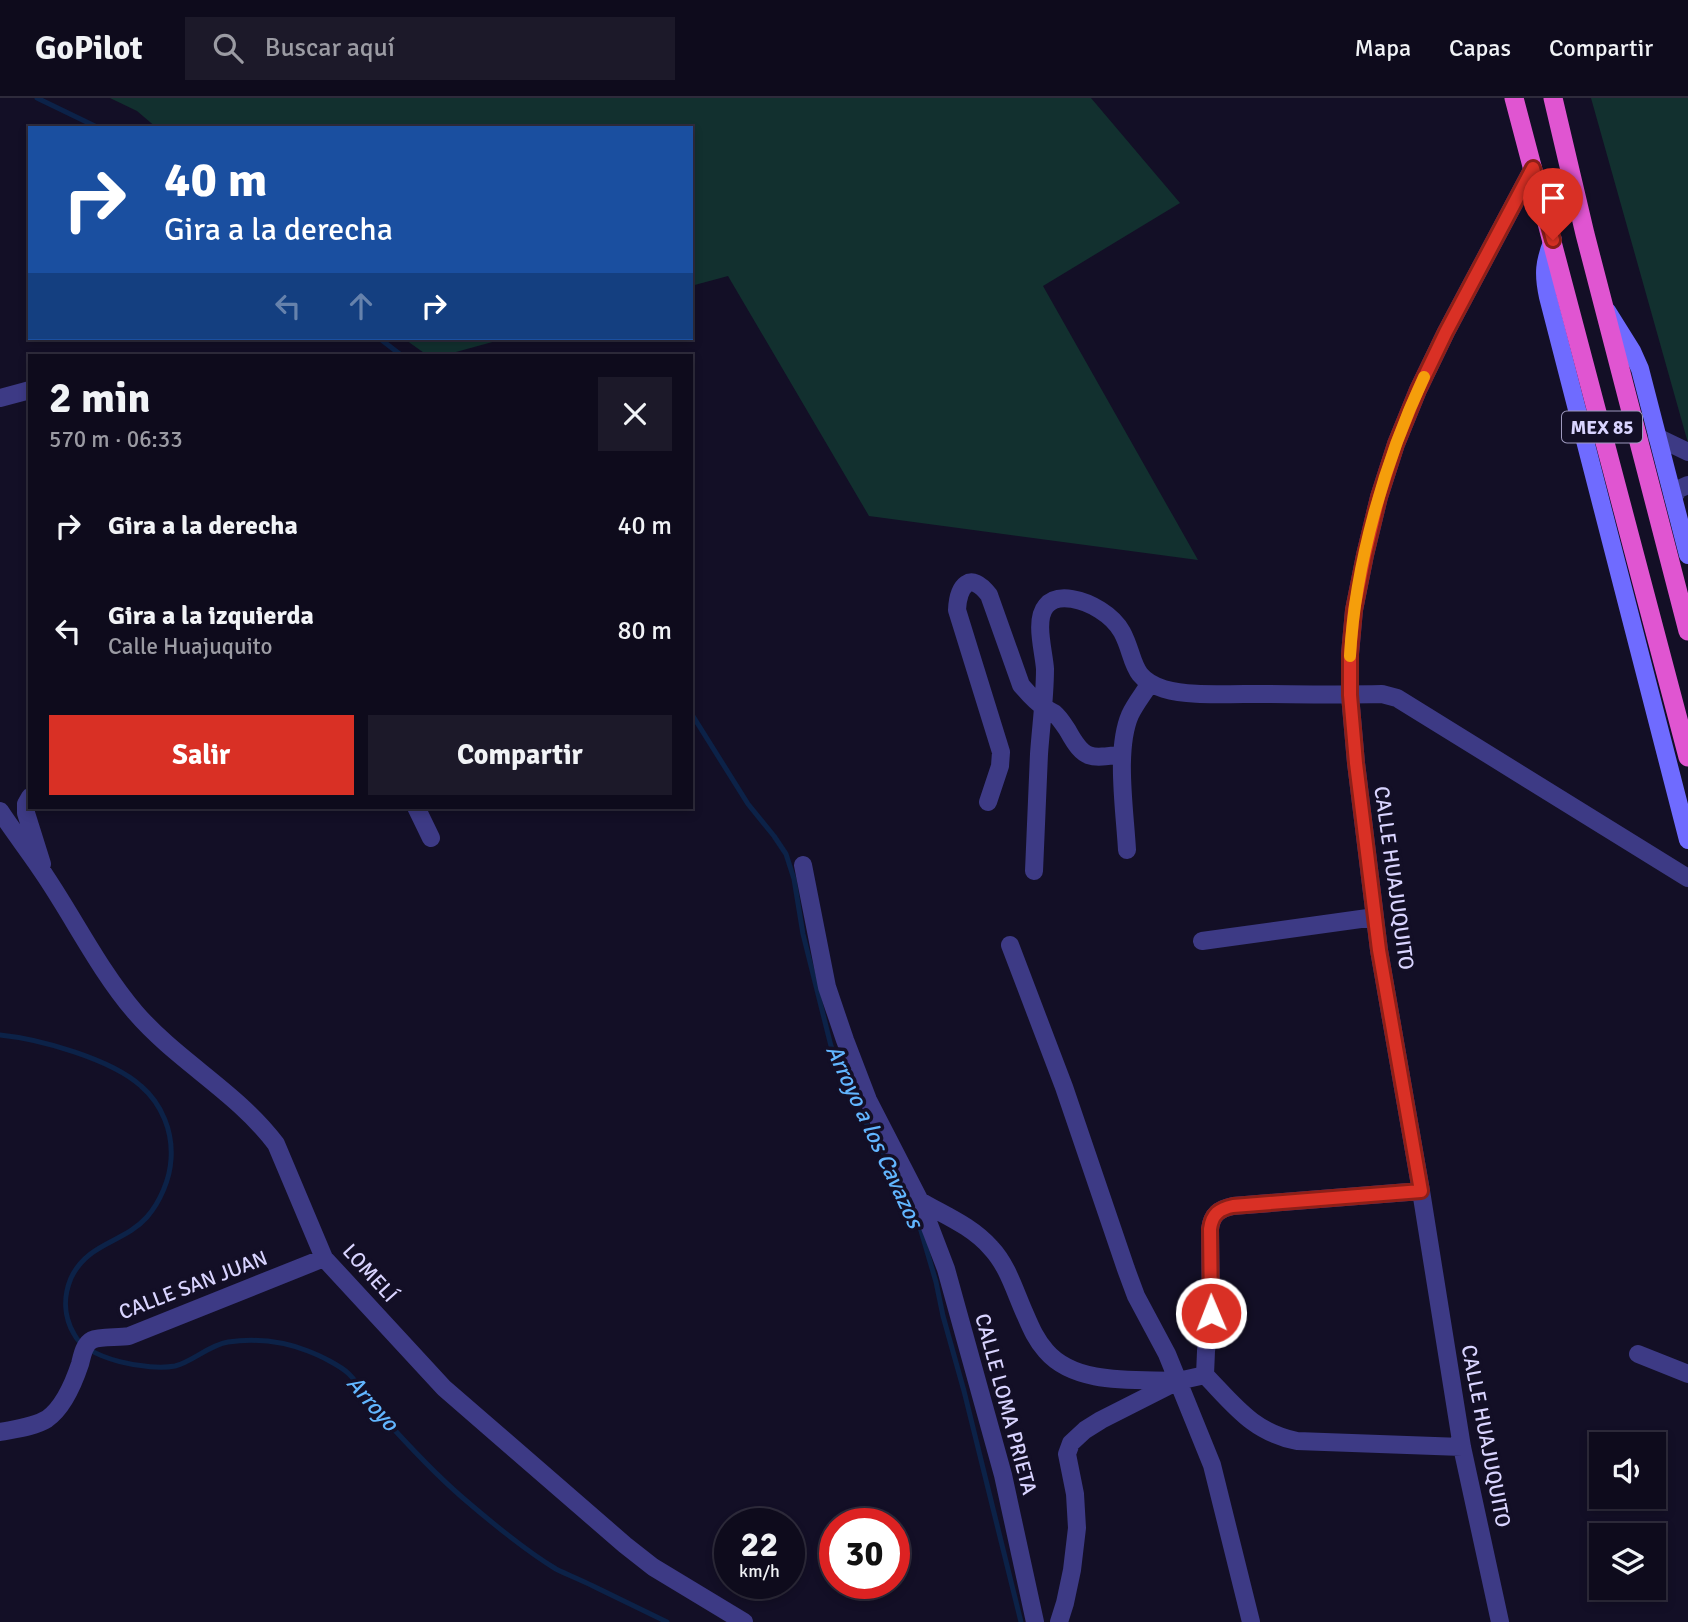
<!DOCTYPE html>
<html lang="es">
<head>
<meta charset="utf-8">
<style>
  :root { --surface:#0e0b1c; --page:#1c1929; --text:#f1f3f6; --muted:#9b9ba3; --line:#2e2b3b; --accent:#d93025 }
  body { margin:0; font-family:Signika,sans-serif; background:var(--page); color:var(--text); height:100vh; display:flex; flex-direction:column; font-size:26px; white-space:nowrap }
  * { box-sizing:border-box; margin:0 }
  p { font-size:23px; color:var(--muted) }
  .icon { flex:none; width:38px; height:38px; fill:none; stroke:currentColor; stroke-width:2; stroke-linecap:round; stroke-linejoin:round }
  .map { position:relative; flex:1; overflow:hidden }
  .details { position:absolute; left:28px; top:256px; width:665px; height:455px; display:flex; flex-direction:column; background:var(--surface); border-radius:0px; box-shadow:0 4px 10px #0003,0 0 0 2px var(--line) }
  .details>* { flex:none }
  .top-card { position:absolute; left:28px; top:28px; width:665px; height:214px; border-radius:0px; box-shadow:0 4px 10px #0003,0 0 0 2px var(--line); background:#1a4fa0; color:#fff; overflow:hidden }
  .tools { position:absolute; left:1589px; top:1334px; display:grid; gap:14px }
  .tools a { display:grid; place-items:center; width:77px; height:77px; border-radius:0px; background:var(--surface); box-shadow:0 4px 10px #0003,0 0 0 2px var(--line); font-size:35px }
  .speed { position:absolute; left:714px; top:1410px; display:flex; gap:14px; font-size:35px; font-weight:700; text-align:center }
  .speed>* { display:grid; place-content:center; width:91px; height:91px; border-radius:50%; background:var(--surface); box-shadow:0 4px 10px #0003,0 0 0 2px var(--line); line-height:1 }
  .speed small { font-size:18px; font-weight:400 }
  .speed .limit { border:10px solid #d22; background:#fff; color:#111 }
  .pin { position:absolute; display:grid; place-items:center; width:60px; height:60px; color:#fff; margin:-72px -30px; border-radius:50% 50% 50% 0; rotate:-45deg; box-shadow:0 0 7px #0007 }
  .pin .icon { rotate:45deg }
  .me { position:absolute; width:77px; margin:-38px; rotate:359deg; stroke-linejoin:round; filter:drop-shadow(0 0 5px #0008) }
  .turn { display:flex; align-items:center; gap:24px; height:147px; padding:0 21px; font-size:32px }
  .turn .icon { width:91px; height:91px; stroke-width:2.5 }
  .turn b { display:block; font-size:49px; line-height:60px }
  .lanes { display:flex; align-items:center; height:66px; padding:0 21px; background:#0003; justify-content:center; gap:35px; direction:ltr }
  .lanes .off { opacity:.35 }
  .round { display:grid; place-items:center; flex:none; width:74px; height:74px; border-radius:0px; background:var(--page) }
  .headline { display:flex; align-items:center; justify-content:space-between; height:119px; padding:0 21px }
  h1 { font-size:42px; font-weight:700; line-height:52px }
  .button { display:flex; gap:14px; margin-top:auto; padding:14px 21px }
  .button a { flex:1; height:80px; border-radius:0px; background:var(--accent); color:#fff; font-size:28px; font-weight:700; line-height:80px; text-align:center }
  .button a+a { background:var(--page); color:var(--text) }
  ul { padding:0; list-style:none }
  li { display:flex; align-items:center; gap:21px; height:105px; padding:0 21px }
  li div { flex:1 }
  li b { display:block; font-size:26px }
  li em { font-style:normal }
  header { display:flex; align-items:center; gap:42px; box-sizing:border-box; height:98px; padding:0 35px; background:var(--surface); border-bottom:2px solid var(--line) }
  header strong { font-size:33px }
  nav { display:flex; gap:38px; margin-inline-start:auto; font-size:24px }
  .search { width:490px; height:63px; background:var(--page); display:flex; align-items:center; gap:18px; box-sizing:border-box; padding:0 24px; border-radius:0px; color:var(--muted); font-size:26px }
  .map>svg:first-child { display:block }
</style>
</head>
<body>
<header>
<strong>GoPilot</strong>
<div class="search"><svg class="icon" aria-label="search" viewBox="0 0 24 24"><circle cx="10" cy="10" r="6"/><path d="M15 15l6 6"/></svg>Buscar aquí</div>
<nav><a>Mapa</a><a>Capas</a><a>Compartir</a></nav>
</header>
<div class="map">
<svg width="1688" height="1524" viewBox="0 0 1688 1524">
  <rect width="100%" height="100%" fill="#130f26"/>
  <path fill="#12302f" d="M110,0H1091L1180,105L1043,188L1198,462L869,418L728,178L691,188V30H157L137,13Z
    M1591,0H1688V345Z
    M403,240H507L445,257H427Z"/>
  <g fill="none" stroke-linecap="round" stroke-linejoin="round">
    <path stroke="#0c2248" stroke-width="5" d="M37,0L99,30
      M379,240L401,257
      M691,615L748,706L774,738L786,756L794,781L803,836L831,948L853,1002L899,1082L919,1126L936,1184L943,1218L964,1293L1021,1524
      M0,937C40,941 111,961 141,988C162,1006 173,1034 171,1061C170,1081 160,1104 147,1119C124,1145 88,1144 71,1180C63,1199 64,1219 74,1236C87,1262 149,1273 175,1268C192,1264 209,1247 228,1244C256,1240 282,1243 308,1253C319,1257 341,1268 349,1276C361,1288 369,1304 381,1317C407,1346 434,1375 463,1400C492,1425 523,1451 556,1471C568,1477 581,1482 593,1488C618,1500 642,1512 667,1524"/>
    <path stroke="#3d3a85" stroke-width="18" d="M0,300L30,292
      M1657,339L1688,354
      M1673,399L1679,391L1688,387
      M30,699L26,706V715L42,766
      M988,704L1000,668L1001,654L957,512C958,488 970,472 989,497L1021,587C1028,595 1035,604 1045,610C1048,612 1051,613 1054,615C1060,620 1064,627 1068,633C1084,662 1090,661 1122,656
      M416,709L431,740
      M0,713C15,736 32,757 46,779C76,824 100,873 135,914C177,963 237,994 276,1046L324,1160L444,1290L625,1447L653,1469L744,1524
      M1127,752C1125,713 1115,652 1130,617C1135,606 1144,595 1150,585
      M803,767L827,889L845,942L868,1002L920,1103L946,1171L1003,1377L1035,1524
      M1034,773C1036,734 1037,695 1039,656C1041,628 1045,599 1045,571C1044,554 1034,522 1046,508C1058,493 1086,503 1100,512C1108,517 1117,525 1122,534C1136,560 1129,580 1164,591C1188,598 1219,596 1244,596C1290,596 1336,597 1382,596L1397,600L1688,780
      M1202,843L1375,819
      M1010,847L1064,989L1126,1171L1136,1198L1167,1256L1212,1367L1251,1524
      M920,1103C944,1117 972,1128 991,1150C1008,1168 1015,1194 1025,1216C1031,1230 1036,1242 1046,1253C1076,1288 1137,1281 1178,1283
      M1638,1256L1688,1276
      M1205,1277L1206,1253L1211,1215L1210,1131C1212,1116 1219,1111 1233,1108L1421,1093
      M1205,1277C1235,1308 1253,1334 1297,1343L1462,1349
      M0,1334C15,1331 34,1329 47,1321C64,1309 74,1284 80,1266C82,1258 84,1246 92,1242C100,1238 119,1240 129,1238L324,1160
      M1059,1524L1065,1505L1072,1472L1077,1430L1075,1396L1067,1356L1071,1345L1085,1332L1101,1322L1178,1283L1205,1277
      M1500,1524L1462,1349L1421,1093L1379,852L1356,665L1350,597V556L1354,512L1365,457L1379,399L1396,346L1418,292L1446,234L1533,70"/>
    <path stroke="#6f6bff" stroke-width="18" d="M1553,142C1544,164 1543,176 1548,199L1688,742
      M1607,213L1632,253L1640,271L1688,457"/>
    <path stroke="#e055d1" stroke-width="19" d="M1514,0L1688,659
      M1553,0L1585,136L1688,533"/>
  </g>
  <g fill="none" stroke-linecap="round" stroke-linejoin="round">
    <g stroke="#8d1f18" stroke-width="18">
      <path id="route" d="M1211,1215L1210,1131C1212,1116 1219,1111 1233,1108L1421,1093L1379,852L1356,665L1350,597V556L1354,512L1365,457L1379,399L1396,346L1418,292L1446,234L1533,70L1553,142"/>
    </g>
    <use href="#route" stroke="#d93025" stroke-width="12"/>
    <path stroke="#f59e0b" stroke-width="12" d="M1350,558C1355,466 1385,362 1424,279"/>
  </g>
  <g text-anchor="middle" stroke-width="7" stroke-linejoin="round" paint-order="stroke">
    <rect fill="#130f26" stroke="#9e99be" stroke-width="2" x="1562" y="313.5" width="80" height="31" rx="5"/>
    <g font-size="19" font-weight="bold" fill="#d9d4ff">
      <text x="1602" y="336">MEX 85</text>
    </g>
    <g font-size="21" fill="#d9d4ff" stroke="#130f26">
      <text transform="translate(1394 780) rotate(82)" y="7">CALLE HUAJUQUITO</text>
      <text transform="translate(370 1175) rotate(48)" y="7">LOMELÍ</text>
      <text transform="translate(193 1187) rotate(-21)" y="7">CALLE SAN JUAN</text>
      <text transform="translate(1006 1306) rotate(75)" y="7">CALLE LOMA PRIETA</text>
      <text transform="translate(1486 1338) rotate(79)" y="7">CALLE HUAJUQUITO</text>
    </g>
    <g font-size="23" font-style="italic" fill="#62b6ff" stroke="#130f26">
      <text transform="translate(875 1038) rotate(65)" y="8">Arroyo a los Cavazos</text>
      <text transform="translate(373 1305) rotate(49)" y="8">Arroyo</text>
    </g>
  </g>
</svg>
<div class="tools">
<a><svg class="icon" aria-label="sound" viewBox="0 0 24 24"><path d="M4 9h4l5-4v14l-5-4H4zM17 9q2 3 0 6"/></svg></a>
<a><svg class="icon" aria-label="layers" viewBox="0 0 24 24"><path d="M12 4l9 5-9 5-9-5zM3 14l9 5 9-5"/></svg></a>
</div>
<div class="speed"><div>22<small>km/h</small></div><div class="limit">30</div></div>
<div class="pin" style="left:1553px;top:142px;background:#d93025"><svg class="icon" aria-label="arrive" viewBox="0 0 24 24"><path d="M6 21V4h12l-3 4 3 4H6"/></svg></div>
<svg class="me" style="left:1211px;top:1215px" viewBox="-20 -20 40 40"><circle r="17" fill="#d93025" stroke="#fff" stroke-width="3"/><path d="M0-11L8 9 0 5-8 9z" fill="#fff"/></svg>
<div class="top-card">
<div class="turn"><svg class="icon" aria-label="right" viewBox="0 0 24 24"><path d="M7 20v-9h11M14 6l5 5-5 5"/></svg><div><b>40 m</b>Gira a la derecha</div></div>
<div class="lanes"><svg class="icon off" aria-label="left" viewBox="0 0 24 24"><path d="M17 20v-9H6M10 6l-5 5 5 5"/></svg><svg class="icon off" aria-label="ahead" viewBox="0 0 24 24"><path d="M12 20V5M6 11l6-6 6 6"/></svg><svg class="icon" aria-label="right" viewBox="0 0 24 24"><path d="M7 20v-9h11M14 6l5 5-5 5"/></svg></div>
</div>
<section class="details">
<div class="headline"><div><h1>2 min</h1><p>570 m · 06:33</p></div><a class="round"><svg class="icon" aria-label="close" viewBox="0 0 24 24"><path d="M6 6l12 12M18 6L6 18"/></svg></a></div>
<ul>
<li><svg class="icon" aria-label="right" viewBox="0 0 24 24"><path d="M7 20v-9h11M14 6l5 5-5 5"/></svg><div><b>Gira a la derecha</b></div><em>40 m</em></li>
<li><svg class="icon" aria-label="left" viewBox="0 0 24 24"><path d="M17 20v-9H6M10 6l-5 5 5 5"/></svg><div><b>Gira a la izquierda</b><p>Calle Huajuquito</p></div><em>80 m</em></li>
</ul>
<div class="button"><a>Salir</a><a>Compartir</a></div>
</section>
</div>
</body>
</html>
